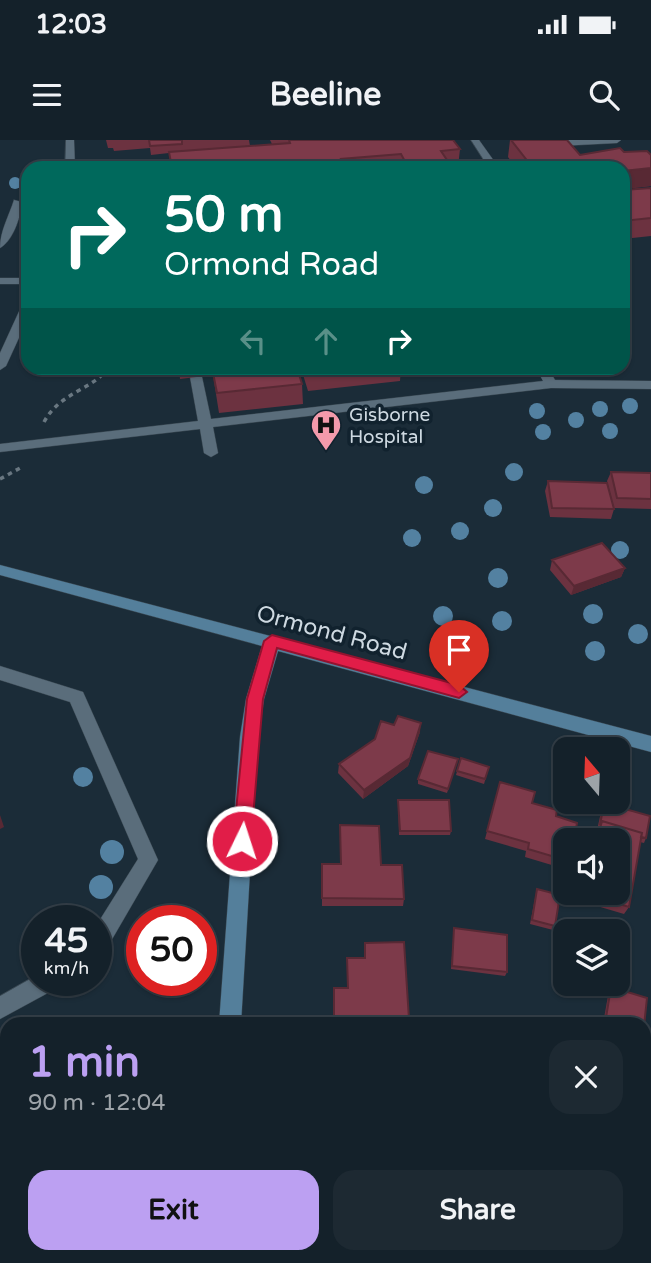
<!DOCTYPE html>
<html lang="en">
<head>
<meta charset="utf-8">
<style>
  :root { --surface:#14212a; --page:#1d2932; --text:#f1f3f6; --muted:#9da3a8; --line:#333e47; --accent:#bca0f2 }
  body { margin:0; font-family:"Varela Round",sans-serif; background:var(--page); color:var(--text); height:100vh; display:flex; flex-direction:column; font-size:26px; white-space:nowrap }
  * { box-sizing:border-box; margin:0 }
  p { font-size:23px; color:var(--muted) }
  .icon { flex:none; width:38px; height:38px; fill:none; stroke:currentColor; stroke-width:2; stroke-linecap:round; stroke-linejoin:round }
  .map { position:relative; flex:1; overflow:hidden }
  .side { position:absolute; left:0px; top:877px; width:651px; height:247px; display:flex; flex-direction:column; background:var(--surface); border-radius:21px 21px 0 0; box-shadow:0 2px 5px #0004,0 0 0 2px var(--line) }
  .side>* { flex:none }
  .hud { position:absolute; left:21px; top:21px; width:609px; height:214px; border-radius:21px; box-shadow:0 2px 5px #0004,0 0 0 2px var(--line); background:#00695c; color:#fff; overflow:hidden }
  .needle { width:46px; rotate:341deg }
  .controls { position:absolute; left:553px; top:597px; display:grid; gap:14px }
  .controls a { display:grid; place-items:center; width:77px; height:77px; border-radius:14px; background:var(--surface); box-shadow:0 2px 5px #0004,0 0 0 2px var(--line); font-size:35px }
  .speed { position:absolute; left:21px; top:765px; display:flex; gap:14px; font-size:35px; font-weight:700; text-align:center }
  .speed>* { display:grid; place-content:center; width:91px; height:91px; border-radius:50%; background:var(--surface); box-shadow:0 2px 5px #0004,0 0 0 2px var(--line); line-height:1 }
  .speed small { font-size:18px; font-weight:400 }
  .speed .limit { border:10px solid #d22; background:#fff; color:#111 }
  .pin { position:absolute; display:grid; place-items:center; width:60px; height:60px; color:#fff; margin:-72px -30px; border-radius:50% 50% 50% 0; rotate:-45deg; box-shadow:0 0 7px #0007 }
  .pin .icon { rotate:45deg }
  .me { position:absolute; width:77px; margin:-38px; rotate:4deg; stroke-linejoin:round; filter:drop-shadow(0 0 5px #0008) }
  .turn { display:flex; align-items:center; gap:24px; height:147px; padding:0 28px; font-size:32px }
  .turn .icon { width:91px; height:91px; stroke-width:2.5 }
  .turn b { display:block; font-size:49px; line-height:60px }
  .lanes { display:flex; align-items:center; height:66px; padding:0 28px; background:#0003; justify-content:center; gap:35px; direction:ltr }
  .lanes .off { opacity:.35 }
  .round { display:grid; place-items:center; flex:none; width:74px; height:74px; border-radius:21px; background:var(--page) }
  .summary { display:flex; align-items:center; justify-content:space-between; height:119px; padding:0 28px }
  h1 { font-size:42px; font-weight:700; line-height:52px; color:var(--accent) }
  .primary-button { display:flex; gap:14px; margin-top:auto; padding:14px 28px }
  .primary-button a { flex:1; height:80px; border-radius:21px; background:var(--accent); color:#111; font-size:28px; font-weight:700; line-height:80px; text-align:center }
  .primary-button a+a { background:var(--page); color:var(--text) }
  .status { display:flex; justify-content:space-between; align-items:center; height:49px; padding:0 35px; background:var(--surface); direction:ltr }
  .status svg { height:19px; fill:currentColor }
  header { display:flex; justify-content:space-between; align-items:center; height:91px; padding:0 28px; background:var(--surface); font-size:32px; font-weight:700 }
  .map>svg:first-child { display:block }
</style>
</head>
<body>
<div class="status"><b>12:03</b><svg viewBox="0 0 49 12"><path d="M0 12V9h3v3zM5 12V6h3v6zM10 12V3h3v9zM15 12V0h3v12zM26 1h20v11H26zM47 4h2v5h-2z"/></svg></div>
<header><svg class="icon" aria-label="menu" viewBox="0 0 24 24"><path d="M4 6h16M4 12h16M4 18h16"/></svg>Beeline<svg class="icon" aria-label="search" viewBox="0 0 24 24"><circle cx="10" cy="10" r="6"/><path d="M15 15l6 6"/></svg></header>
<div class="map">
<svg width="651" height="1123" viewBox="0 0 651 1123">
  <rect width="100%" height="100%" fill="#1b2c38"/>
  <g fill="none" stroke-linecap="round" stroke-linejoin="round">
    <g stroke="#394751" stroke-width="1">
      <path id="service" d="M66,0H74L75,28H65Z
        M471,0H479L499,28H489Z
        M521,0H621L617,3L540,7Z
        M14,60L22,62C21,76 13,101 0,108C0,91 9,76 14,60Z
        M0,138H28V144H0Z
        M28,162V178L6,226L0,230V213L22,165Z
        M536,228H548L555,240L651,241V249L551,248L213,287L218,313L211,317L204,313L200,289L0,312V304L198,281L190,237L196,233L202,237L211,279L543,241Z
        M0,526L83,552L158,720L104,813L96,816V786L138,719L70,562L0,540Z
        M37,835V840H60L57,848L0,879V856Z"/>
    </g>
    <g stroke="#394751" stroke-width="1">
      <path id="secondary" d="M0,425L651,596V612L278,511L264,559L258,597L241,884H219L240,597L246,559L262,506L0,435Z
        M201,1116H227L226,1123H200Z"/>
    </g>
    <path stroke="#697781" stroke-width="3.5" stroke-dasharray="4.5 4.5" stroke-linecap="butt" d="M44,282C60,252 94,249 108,228
      M0,339L22,327"/>
    <use href="#service" fill="#5a6d7b" fill-rule="evenodd"/>
    <use href="#secondary" fill="#547f9b" fill-rule="evenodd"/>
  </g>
  <g fill="#5381a1">
    <circle cx="15" cy="43" r="6"/>
    <circle cx="630" cy="266" r="8"/>
    <circle cx="600" cy="269" r="8"/>
    <circle cx="537" cy="271" r="8"/>
    <circle cx="576" cy="280" r="8"/>
    <circle cx="610" cy="291" r="8"/>
    <circle cx="543" cy="292" r="8"/>
    <circle cx="514" cy="332" r="9"/>
    <circle cx="424" cy="345" r="9"/>
    <circle cx="493" cy="368" r="9"/>
    <circle cx="460" cy="391" r="9"/>
    <circle cx="412" cy="398" r="9"/>
    <circle cx="620" cy="410" r="9"/>
    <circle cx="498" cy="438" r="10"/>
    <circle cx="593" cy="474" r="10"/>
    <circle cx="443" cy="476" r="10"/>
    <circle cx="502" cy="481" r="10"/>
    <circle cx="638" cy="494" r="10"/>
    <circle cx="595" cy="511" r="10"/>
    <circle cx="83" cy="637" r="10"/>
    <circle cx="112" cy="712" r="12"/>
    <circle cx="101" cy="747" r="12"/>
  </g>
  <path fill="#6c3240" d="M106,0H112L113,3L112,0H249L250,6L272,4L270,0H453L460,9L458,27L449,28H171L169,13L151,15L150,8L114,11L113,8H108Z
    M510,0H567L580,15L620,8L624,12L647,11L651,15V46L623,49V28H516L508,17Z
    M651,48V96L623,99V50Z
    M179,228H297L302,244L303,264L219,273L213,235L180,239Z
    M301,228H401L400,241L308,251Z
    M611,332L651,333V369L614,368L607,341Z
    M548,341L614,369L611,379L550,377L545,351Z
    M552,420L625,428L621,437L571,455L550,430Z
    M420,592L408,626L363,659L338,633L339,624Z
    M461,618L489,627L484,644L456,635Z
    M458,619L447,653L418,644V639Z
    M500,642L532,663L556,676L565,700V729L525,717L526,711L485,699Z
    M398,660L451,691L450,695H399Z
    M604,663L646,698L644,703L640,702L629,767L624,774L580,761L582,752H618V700H595L602,667Z
    M322,724L381,725L404,759L403,766H322Z
    M537,749L555,786L553,790L530,784L536,753Z
    M454,788L507,832L505,836L451,829Z
    M365,803L409,879L408,884H334V848H347L364,818Z
    M611,847L644,884H603L609,850Z
    M650,1008H651V1036L646,1010Z
    M625,1119L651,1123H619V1121Z"/>
  <path fill="#582934" d="M651,28V46L623,49V31Z
    M625,428L621,437L571,455L574,446Z
    M421,583L420,592L408,626L363,659L364,650Z
    M0,675L4,687L0,689Z
    M136,1116H141L140,1123H135Z"/>
  <path fill="#7d3a4a" stroke="#582934" stroke-width="2" d="M149,0H182V4L150,6Z
    M289,0H453L460,9L441,11L449,23L408,27L401,14L341,19L345,28H299L297,23L232,28H172L169,12L290,3Z
    M511,0H567L580,15L620,8L624,12L647,11L651,15V28L623,31V28H533Z
    M651,48V78L623,81V50Z
    M212,228H297L302,244L217,253Z
    M306,228H342L307,231Z
    M611,332L651,333V359L617,358Z
    M548,341L607,343L614,369L552,368Z
    M602,403L625,428L574,446L552,420Z
    M398,576L421,583L410,618L364,650L339,624L375,599L381,581L394,585Z
    M428,611L458,619L448,649L418,639Z
    M461,618L489,627L485,639L457,631Z
    M500,642L535,652L532,663L557,670L556,676L577,683L574,700H565V720L528,709L529,703L487,691Z
    M398,660H449L451,691H400Z
    M604,663L650,676L646,698L641,697L642,693L602,681L600,685Z
    M602,681L642,693L629,767L584,753L618,752V700H597Z
    M340,685L379,686L381,725H402L404,759L322,758V724H341Z
    M537,749L560,755L555,786L532,780Z
    M454,788L507,795V832L452,826Z
    M404,802L409,879H334V848H348L347,818H365V803Z
    M611,847L647,858L644,886V884H605Z
    M17,1116H136L135,1123H16Z
    M354,1116H412V1123H354Z
    M625,1119H651V1123H626Z"/>
  <path fill="#e11d48" stroke="#92132f" stroke-width="2" d="M272,495L459,545L467,552L459,558L277,508L263,559L251,701L249,707L242,709L236,707L233,701L247,559L264,501Z"/>
  <defs>
    <g id="hospital-pin" transform="scale(1.575)"><path d="M0 17L-7.5 6A9.5 9.5 0 1 1 7.5 6Z" fill="#f39aab" stroke="#11222e"/><path d="M-5-5h3v3.5h4V-5h3V5h-3V1.5h-4V5h-3Z" fill="#111"/></g>
  </defs>
  <g fill-rule="evenodd">
    <use href="#hospital-pin" x="326" y="285"/>
  </g>
  <g text-anchor="middle" stroke-width="7" stroke-linejoin="round" paint-order="stroke">
    <g font-size="19" fill="#ced9e1" stroke="#11222e" text-anchor="start">
      <text x="349" y="281">Gisborne<tspan x="349" dy="22">Hospital</tspan></text>
    </g>
    <g font-size="23" fill="#ced9e1" stroke="#11222e">
      <text transform="translate(332 492) rotate(15)" y="8">Ormond Road</text>
    </g>
  </g>
</svg>
<div class="controls">
<a><svg class="needle" viewBox="-14 -14 28 28"><path d="M0-13l5 13h-10z" fill="#e53935"/><path d="M0 13l5-13h-10z" fill="#9da3a8"/></svg></a>
<a><svg class="icon" aria-label="sound" viewBox="0 0 24 24"><path d="M4 9h4l5-4v14l-5-4H4zM17 9q2 3 0 6"/></svg></a>
<a><svg class="icon" aria-label="layers" viewBox="0 0 24 24"><path d="M12 4l9 5-9 5-9-5zM3 14l9 5 9-5"/></svg></a>
</div>
<div class="speed"><div>45<small>km/h</small></div><div class="limit">50</div></div>
<div class="pin" style="left:459px;top:552px;background:#d93025"><svg class="icon" aria-label="arrive" viewBox="0 0 24 24"><path d="M6 21V4h12l-3 4 3 4H6"/></svg></div>
<svg class="me" style="left:242px;top:701px" viewBox="-20 -20 40 40"><circle r="17" fill="#e11d48" stroke="#fff" stroke-width="3"/><path d="M0-11L8 9 0 5-8 9z" fill="#fff"/></svg>
<div class="hud">
<div class="turn"><svg class="icon" aria-label="right" viewBox="0 0 24 24"><path d="M7 20v-9h11M14 6l5 5-5 5"/></svg><div><b>50 m</b>Ormond Road</div></div>
<div class="lanes"><svg class="icon off" aria-label="left" viewBox="0 0 24 24"><path d="M17 20v-9H6M10 6l-5 5 5 5"/></svg><svg class="icon off" aria-label="ahead" viewBox="0 0 24 24"><path d="M12 20V5M6 11l6-6 6 6"/></svg><svg class="icon" aria-label="right" viewBox="0 0 24 24"><path d="M7 20v-9h11M14 6l5 5-5 5"/></svg></div>
</div>
<section class="side">
<div class="summary"><div><h1>1 min</h1><p>90 m · 12:04</p></div><a class="round"><svg class="icon" aria-label="close" viewBox="0 0 24 24"><path d="M6 6l12 12M18 6L6 18"/></svg></a></div>
<div class="primary-button"><a>Exit</a><a>Share</a></div>
</section>
</div>
</body>
</html>
